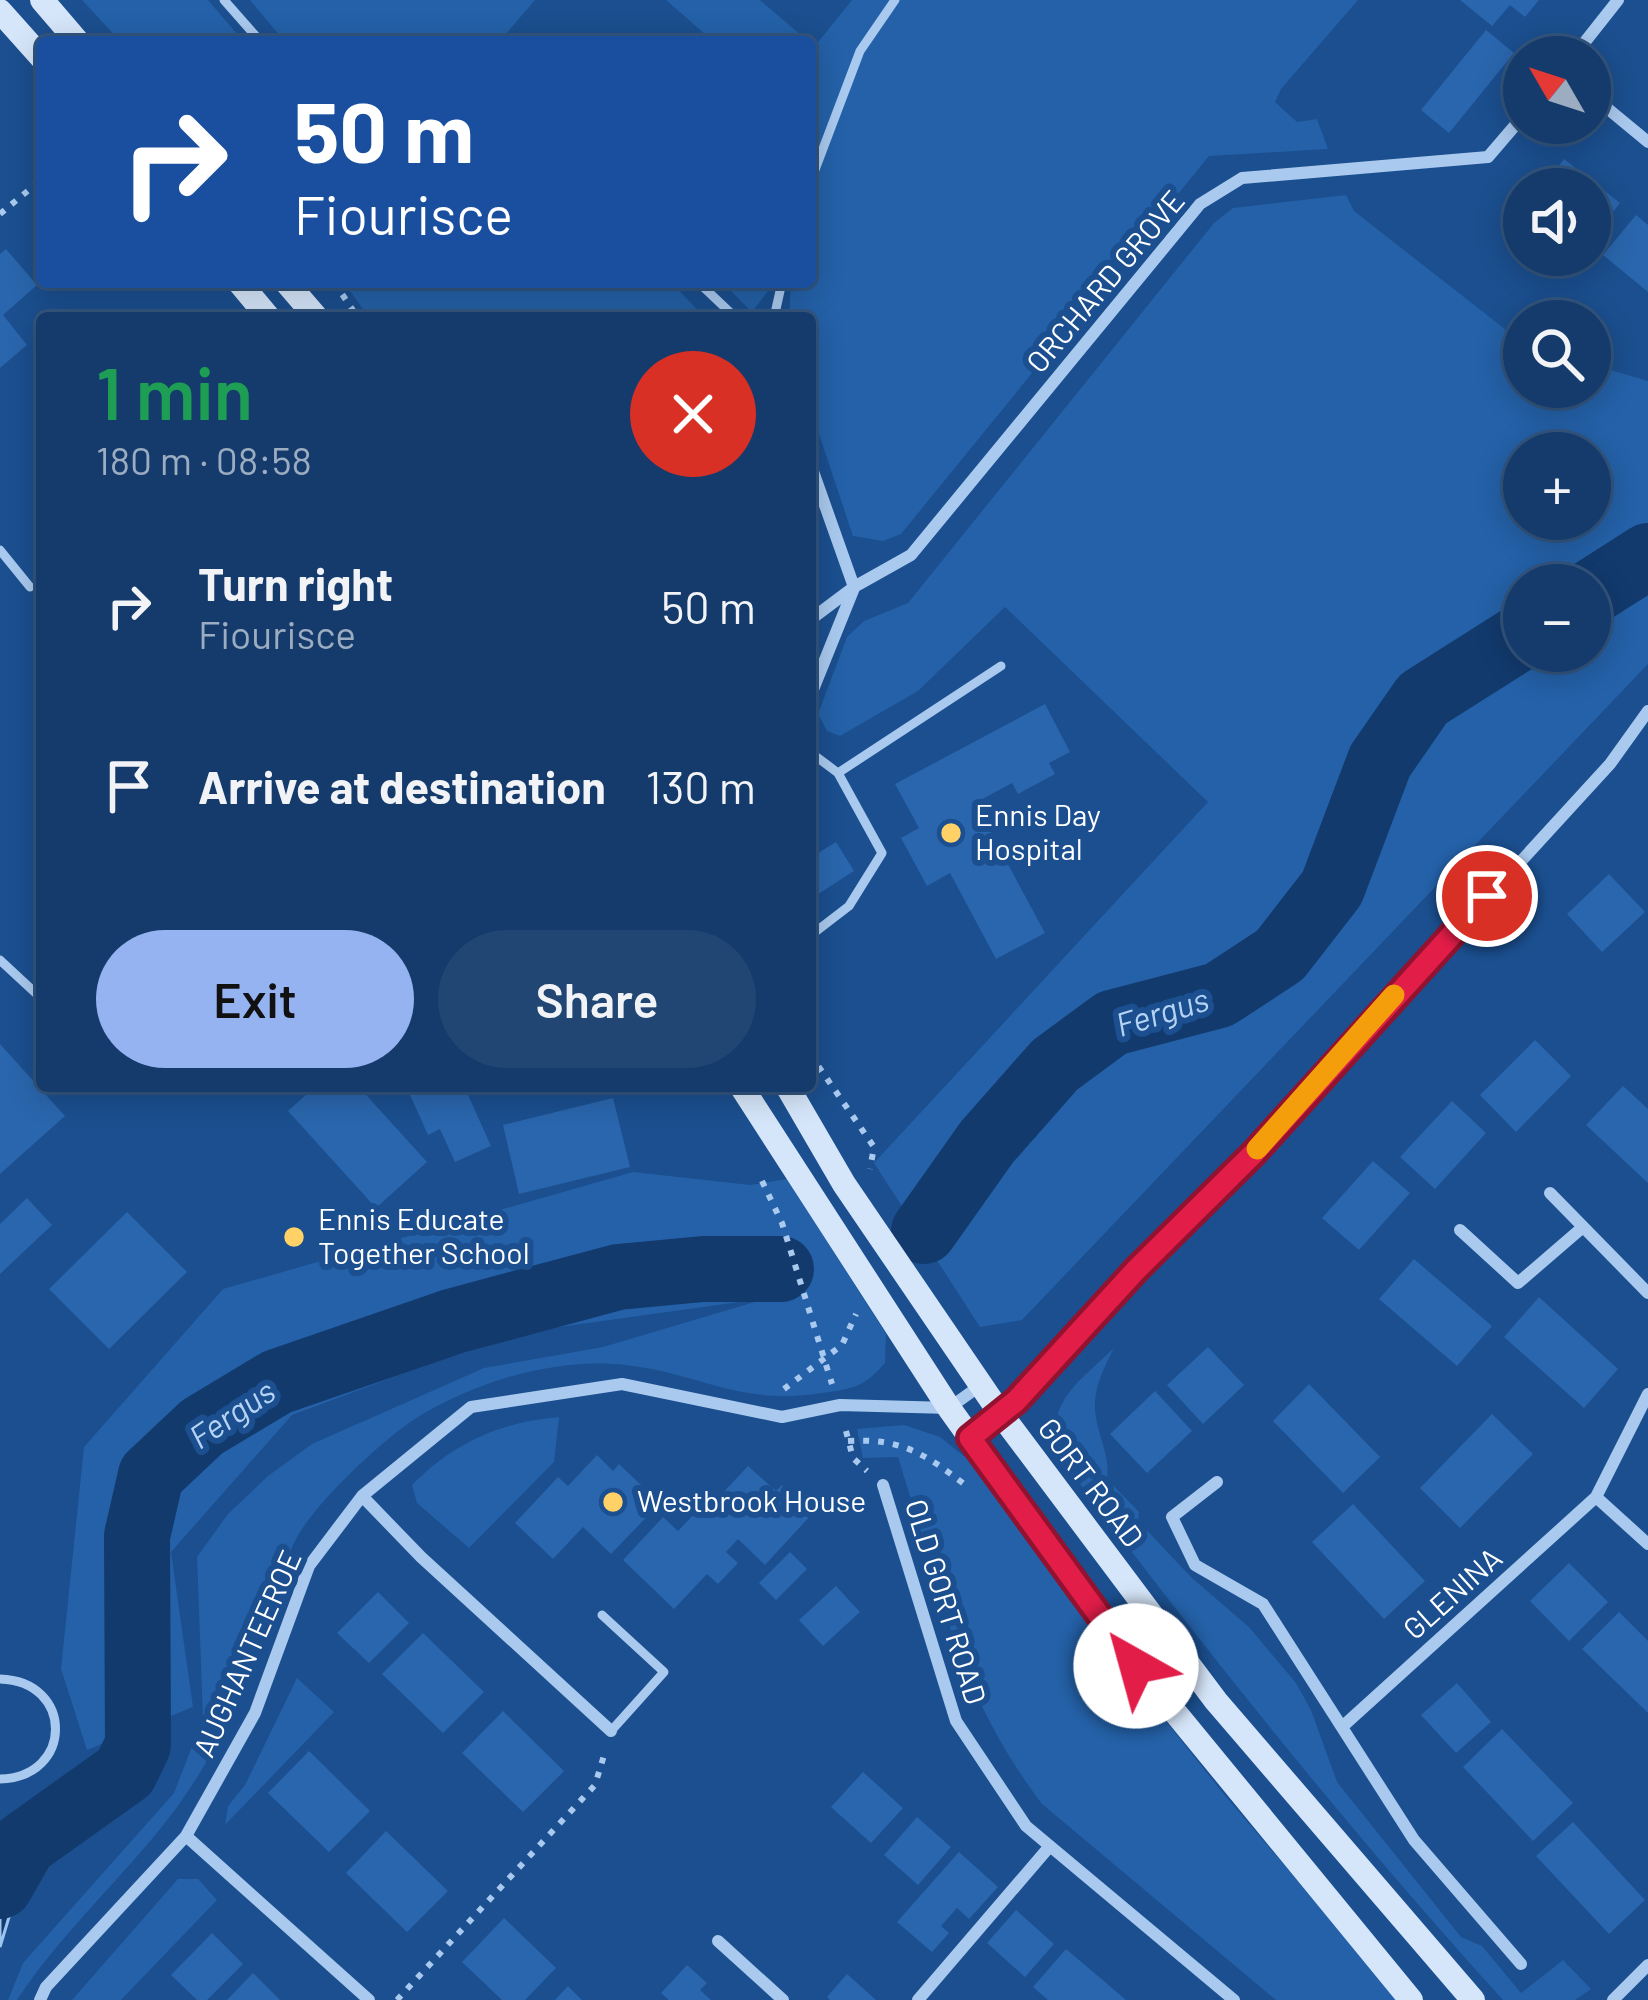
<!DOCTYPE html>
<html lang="en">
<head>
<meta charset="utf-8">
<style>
  :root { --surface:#143b6b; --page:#214673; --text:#f1f3f6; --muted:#9dadc1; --line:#33557e; --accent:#95b2f1 }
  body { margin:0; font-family:Barlow,sans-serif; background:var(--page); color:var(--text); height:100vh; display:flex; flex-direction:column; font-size:45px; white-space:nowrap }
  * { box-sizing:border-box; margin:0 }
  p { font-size:39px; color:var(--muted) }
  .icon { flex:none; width:66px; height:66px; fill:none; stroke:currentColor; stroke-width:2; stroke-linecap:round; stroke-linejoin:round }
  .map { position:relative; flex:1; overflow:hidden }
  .sheet { position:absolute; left:36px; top:312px; width:780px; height:780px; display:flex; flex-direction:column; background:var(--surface); border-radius:12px; box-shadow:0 6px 30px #0003,0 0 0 3px var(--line) }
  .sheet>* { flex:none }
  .banner { position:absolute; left:36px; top:36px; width:780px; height:252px; border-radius:12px; box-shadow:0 6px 30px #0003,0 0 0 3px var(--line); background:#1a4fa0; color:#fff; overflow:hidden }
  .needle { width:78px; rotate:309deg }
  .buttons { position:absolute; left:1503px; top:36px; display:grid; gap:24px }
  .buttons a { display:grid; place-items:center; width:108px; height:108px; border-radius:50%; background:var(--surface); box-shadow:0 6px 30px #0003,0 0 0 3px var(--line); font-size:60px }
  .pin { position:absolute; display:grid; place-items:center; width:102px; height:102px; color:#fff; margin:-51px; border:6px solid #fff; border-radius:50%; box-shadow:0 3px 12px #0007 }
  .me { position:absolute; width:132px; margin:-66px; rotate:322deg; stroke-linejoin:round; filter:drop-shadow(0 0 9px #0008) }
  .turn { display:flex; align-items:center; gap:42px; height:252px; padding:0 60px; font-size:54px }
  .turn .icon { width:156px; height:156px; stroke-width:2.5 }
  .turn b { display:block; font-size:84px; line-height:102px }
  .round { display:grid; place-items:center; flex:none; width:126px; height:126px; border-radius:63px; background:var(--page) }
  .summary { display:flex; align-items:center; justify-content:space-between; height:204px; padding:0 60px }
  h1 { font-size:72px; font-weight:600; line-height:90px; color:#1e9e55 }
  .primary-button { display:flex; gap:24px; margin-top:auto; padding:24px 60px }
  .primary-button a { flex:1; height:138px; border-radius:72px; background:var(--accent); color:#111; font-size:48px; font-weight:600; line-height:138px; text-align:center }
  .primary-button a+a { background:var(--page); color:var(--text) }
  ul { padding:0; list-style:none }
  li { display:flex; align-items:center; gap:36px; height:180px; padding:0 60px }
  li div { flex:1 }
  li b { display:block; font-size:45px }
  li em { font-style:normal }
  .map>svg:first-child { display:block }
</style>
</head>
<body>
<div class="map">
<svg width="1648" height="2000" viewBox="0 0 1648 2000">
  <rect width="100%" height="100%" fill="#1b4f8f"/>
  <path fill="#2461a8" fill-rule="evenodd" d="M82,0H208L244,42H121Z
    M250,0H535L499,42H285Z
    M666,0H760L809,42H714Z
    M852,0H1358L1281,89L1275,102L1297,122L1317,119L1328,149L1209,156L901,534L883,541L853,536L810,407V318H789L791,282H810V43L815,46Z
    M1346,195L1354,211L1524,344V387H1590V364L1648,381V664L1022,1320L980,1327L874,1163L1208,802L1005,607L918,691L840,736L827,731L818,714L847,637L864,621L908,603L1214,223L1233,208ZM1524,453H1590V519H1524ZM1524,585H1590V651H1524Z
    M344,282H671L705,318H369Z
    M722,282H775L752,312Z
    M810,498L818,522L819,572L810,583Z
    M633,1172L750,1185L787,1179L886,1334L885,1363C864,1387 853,1389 822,1393C739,1406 702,1374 626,1365C557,1357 477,1381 418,1417C384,1438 314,1504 296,1539C285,1560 280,1585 272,1607C253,1661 233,1716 204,1766C153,1854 72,1916 17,2000H8L23,1963L174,1793L203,1718L197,1557L228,1514L268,1476L312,1444L484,1368L603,1347L768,1298L509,1334L292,1415L171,1552L193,1707L87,1750L61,1669L84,1447L223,1289Z
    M1114,1348C1102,1372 1090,1394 1097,1422C1101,1443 1110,1458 1107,1479L1139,1512L1138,1521L1192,1578L1249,1627L1296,1683L1311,1710L1337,1782L1461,1937L1482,1946L1521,1993L1563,1960L1591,1989L1575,2000H1503C1344,1825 1198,1641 1056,1452C1047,1400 1080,1381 1114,1348Z
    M559,1417L554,1462L469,1548L417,1503L412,1485C453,1443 500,1422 559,1417Z
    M904,1425L940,1437L979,1468L1068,1598L1223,1793L1399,2000H1276L1042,1804C957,1692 939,1587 898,1457L863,1458L857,1429Z
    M297,1678L334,1712L225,1825L228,1806L245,1785Z
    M178,1879H198L217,1900L121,2000H72Z"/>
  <path fill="#123a6d" stroke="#9cc4f0" stroke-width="3" d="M165,1722L150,1772L37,1850L21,1877L0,1947V1848L15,1826L67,1807L119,1763L125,1737Z"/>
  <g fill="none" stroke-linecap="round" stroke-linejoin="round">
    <path stroke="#123a6d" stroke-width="66" d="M1590,593L1648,556
      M924,1231L987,1142L1055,1065L1112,1023L1219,995L1280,955L1332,888L1380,761L1423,699L1524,635
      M0,1886L24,1844L125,1772L138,1745L137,1536L151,1475L202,1427L277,1382L454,1321L618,1277L703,1269H781"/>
  </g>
  <path fill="#2a66ad" d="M1460,0H1539L1525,17L1510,5L1492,26Z
    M1486,30L1514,53L1449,133L1421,110Z
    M1564,159L1620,203L1590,241V189H1540Z
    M1636,215L1648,225V292L1603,255Z
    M6,249L37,285L3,315L27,345L0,368V254Z
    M1045,704L1070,752L1049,763L1055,774L1018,794L1012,783L975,803L1045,933L996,959L950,873L927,886L901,838L919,828L895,784Z
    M836,842L854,871L812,898L810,858Z
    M1609,874L1645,912L1602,952L1567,914Z
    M1535,1040L1571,1076L1516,1132L1480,1095Z
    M0,1044L65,1116L0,1174Z
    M316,1086H358L427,1162L376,1208L288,1111Z
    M406,1086H464L491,1146L455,1162L440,1129L428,1135Z
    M1623,1086L1648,1109V1183L1586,1125Z
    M613,1098L630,1167L519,1194L503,1125Z
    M1452,1101L1486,1133L1435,1189L1400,1157Z
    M1373,1161L1410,1193L1359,1250L1322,1218Z
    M27,1198L52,1225L0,1274V1224Z
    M127,1212L187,1272L109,1349L49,1289Z
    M1414,1259L1492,1326L1457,1366L1379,1299Z
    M1539,1297L1618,1369L1584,1408L1504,1337Z
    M1208,1347L1244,1385L1203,1424L1167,1385Z
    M1309,1384L1380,1457L1343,1493L1273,1421Z
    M1155,1391L1192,1431L1147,1473L1110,1434Z
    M1492,1414L1533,1454L1460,1528L1420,1488Z
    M597,1455L613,1471L619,1464L660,1503L611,1554L583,1527L553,1559L515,1523L558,1477L568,1486Z
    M748,1466L776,1491L782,1485L812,1514L765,1565L738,1539L726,1552L738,1563L718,1584L707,1574L674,1609L623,1560L663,1517L678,1531L714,1493L719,1497Z
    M1353,1504L1425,1581L1384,1619L1312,1542Z
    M790,1552L807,1569L776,1600L759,1583Z
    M1569,1563L1608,1602L1569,1641L1530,1601Z
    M836,1586L860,1612L823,1646L799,1620Z
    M378,1592L409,1623L369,1663L337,1633Z
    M1619,1612L1648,1641V1713L1582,1649Z
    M423,1633L484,1692L443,1733L382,1674Z
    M1457,1683L1491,1722L1456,1753L1421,1715Z
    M503,1711L564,1771L523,1812L462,1753Z
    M1502,1729L1573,1803L1533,1841L1463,1767Z
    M309,1751L370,1811L329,1852L268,1793Z
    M863,1772L903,1808L871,1843L831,1807Z
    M917,1817L951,1847L918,1885L884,1855Z
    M1573,1822L1645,1900L1609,1934L1536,1856Z
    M386,1831L448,1891L407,1932L346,1873Z
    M959,1852L998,1887L969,1919L957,1908L941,1926L949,1933L932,1952L897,1922Z
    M1016,1910L1054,1944L1025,1977L987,1943Z
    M504,1918L556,1968L525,2000H502L462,1962Z
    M212,1933L243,1964L207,2000H197L171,1975Z
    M1066,1949L1105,1982L1126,2000H1048L1033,1987Z
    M687,1965L707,1983L700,1990L711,2000H669L661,1993Z
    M253,1973L280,2000H227Z
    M847,1974L876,2000H830L827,1997Z
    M568,1986L582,2000H555Z"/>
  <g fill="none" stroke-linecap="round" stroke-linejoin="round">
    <path stroke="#a9c9ee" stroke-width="6" stroke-dasharray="6 9" stroke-linecap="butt" d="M0,214L42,179
      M334,282L358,318
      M810,1054L874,1147L870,1169
      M762,1181L782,1223L832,1384
      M784,1389L842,1345L856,1314
      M846,1431L853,1458L867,1471
      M848,1441C900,1438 924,1453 964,1484
      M397,2000L595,1785L605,1752"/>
    <path stroke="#a9c9ee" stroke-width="9" d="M224,0L261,42
      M810,183L860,51L895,0
      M698,282L736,318
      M774,318L782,282
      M0,550L30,587
      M810,752L838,773L882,853L849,906L810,936
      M838,773L1001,666
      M0,960L42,999
      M602,1615L664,1672L611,1731
      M0,1679C74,1681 74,1777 0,1779"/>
    <path stroke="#a9c9ee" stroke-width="12" d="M1573,57L1618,0
      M1590,94L1648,142
      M810,463L854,587
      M810,620L854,587L911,555L1200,204L1242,178L1488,157L1524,115
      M810,697L854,588
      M1550,1193L1648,1293
      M1460,1230L1518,1283L1583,1227
      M971,1438L1016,1401L1136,1270L1254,1153L1610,764L1648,711
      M1217,1482L1172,1517L1195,1565L1263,1604L1414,1840L1521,1964
      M883,1485L956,1721L1026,1826L1234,2000
      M362,1496L421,1557L611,1731
      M1596,1497L1648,1394
      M1342,1727L1596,1497L1648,1544
      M186,1836L369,2000
      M718,1941L783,2000
      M40,2000L46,1987L186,1836L255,1713L309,1566L362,1496L471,1407L622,1384L782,1417L840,1405L949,1408L981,1385
      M918,2000L1050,1846
      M1613,2000L1648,1965"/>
    <path stroke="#d6e6fa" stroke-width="24" d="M42,0L78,42
      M0,11L42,58
      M239,282L269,318
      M286,282L317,318
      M741,1086L949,1408L1110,1633L1411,2000
      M787,1086L844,1184L1000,1413L1216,1701L1473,2000"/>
  </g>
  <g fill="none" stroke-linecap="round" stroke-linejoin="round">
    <g stroke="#92132f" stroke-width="30">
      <path id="route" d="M1136,1666L970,1438L1016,1401L1136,1270L1254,1153L1487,896"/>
    </g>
    <use href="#route" stroke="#e11d48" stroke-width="21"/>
    <path stroke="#f59e0b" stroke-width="21" d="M1257,1149L1394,995"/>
  </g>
  <g fill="#ffd166" stroke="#1b4f8f" stroke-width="4.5">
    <circle cx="951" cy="833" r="12"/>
    <circle cx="294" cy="1237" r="12"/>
    <circle cx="613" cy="1502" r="12"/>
  </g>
  <g text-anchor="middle" stroke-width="12" stroke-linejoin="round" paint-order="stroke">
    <g font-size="30" fill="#fff" stroke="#1b4f8f">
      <text transform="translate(1106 282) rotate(-50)" y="10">ORCHARD GROVE</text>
      <text transform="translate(1090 1483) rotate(53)" y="10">GORT ROAD</text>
      <text transform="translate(1453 1594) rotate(-42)" y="10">GLENINA</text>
      <text transform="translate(945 1602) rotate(73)" y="10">OLD GORT ROAD</text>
      <text transform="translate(248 1654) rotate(-66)" y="10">AUGHANTEEROE</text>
    </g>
    <g font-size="30" fill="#fff" stroke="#1b4f8f" text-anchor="start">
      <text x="975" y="826">Ennis Day<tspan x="975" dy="34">Hospital</tspan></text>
      <text x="318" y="1230">Ennis Educate<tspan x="318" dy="34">Together School</tspan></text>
      <text x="637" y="1512">Westbrook House</text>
    </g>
    <g font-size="33" font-style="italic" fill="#b5d3f5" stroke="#1b4f8f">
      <text transform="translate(1162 1012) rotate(-17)" y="12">Fergus</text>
      <text transform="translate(232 1414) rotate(-34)" y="12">Fergus</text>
    </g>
  </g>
</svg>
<div class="buttons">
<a><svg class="needle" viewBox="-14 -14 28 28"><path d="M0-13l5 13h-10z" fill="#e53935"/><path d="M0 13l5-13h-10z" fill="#9dadc1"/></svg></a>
<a><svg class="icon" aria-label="sound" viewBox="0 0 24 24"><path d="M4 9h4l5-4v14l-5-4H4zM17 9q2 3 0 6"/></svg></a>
<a><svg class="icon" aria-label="search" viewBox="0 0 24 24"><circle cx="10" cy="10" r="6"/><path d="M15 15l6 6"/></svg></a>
<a>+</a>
<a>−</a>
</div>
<div class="pin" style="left:1487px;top:896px;background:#d93025"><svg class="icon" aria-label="arrive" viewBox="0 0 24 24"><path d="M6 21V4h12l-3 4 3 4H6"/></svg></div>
<svg class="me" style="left:1136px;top:1666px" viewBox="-20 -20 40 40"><circle r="19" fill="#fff"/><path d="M0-13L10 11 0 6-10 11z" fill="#e11d48"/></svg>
<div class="banner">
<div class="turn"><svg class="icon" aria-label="right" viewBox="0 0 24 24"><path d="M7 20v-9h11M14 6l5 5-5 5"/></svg><div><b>50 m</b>Fiourisce</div></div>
</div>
<section class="sheet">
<div class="summary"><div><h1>1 min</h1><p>180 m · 08:58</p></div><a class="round" style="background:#d93025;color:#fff"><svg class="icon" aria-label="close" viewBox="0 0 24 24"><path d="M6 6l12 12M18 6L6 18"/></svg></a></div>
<ul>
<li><svg class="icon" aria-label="right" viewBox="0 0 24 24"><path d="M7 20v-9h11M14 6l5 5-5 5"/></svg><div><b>Turn right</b><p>Fiourisce</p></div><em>50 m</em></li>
<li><svg class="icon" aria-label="arrive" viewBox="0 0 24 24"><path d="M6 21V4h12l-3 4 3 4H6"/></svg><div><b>Arrive at destination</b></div><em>130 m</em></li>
</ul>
<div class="primary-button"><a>Exit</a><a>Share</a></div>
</section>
</div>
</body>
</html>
